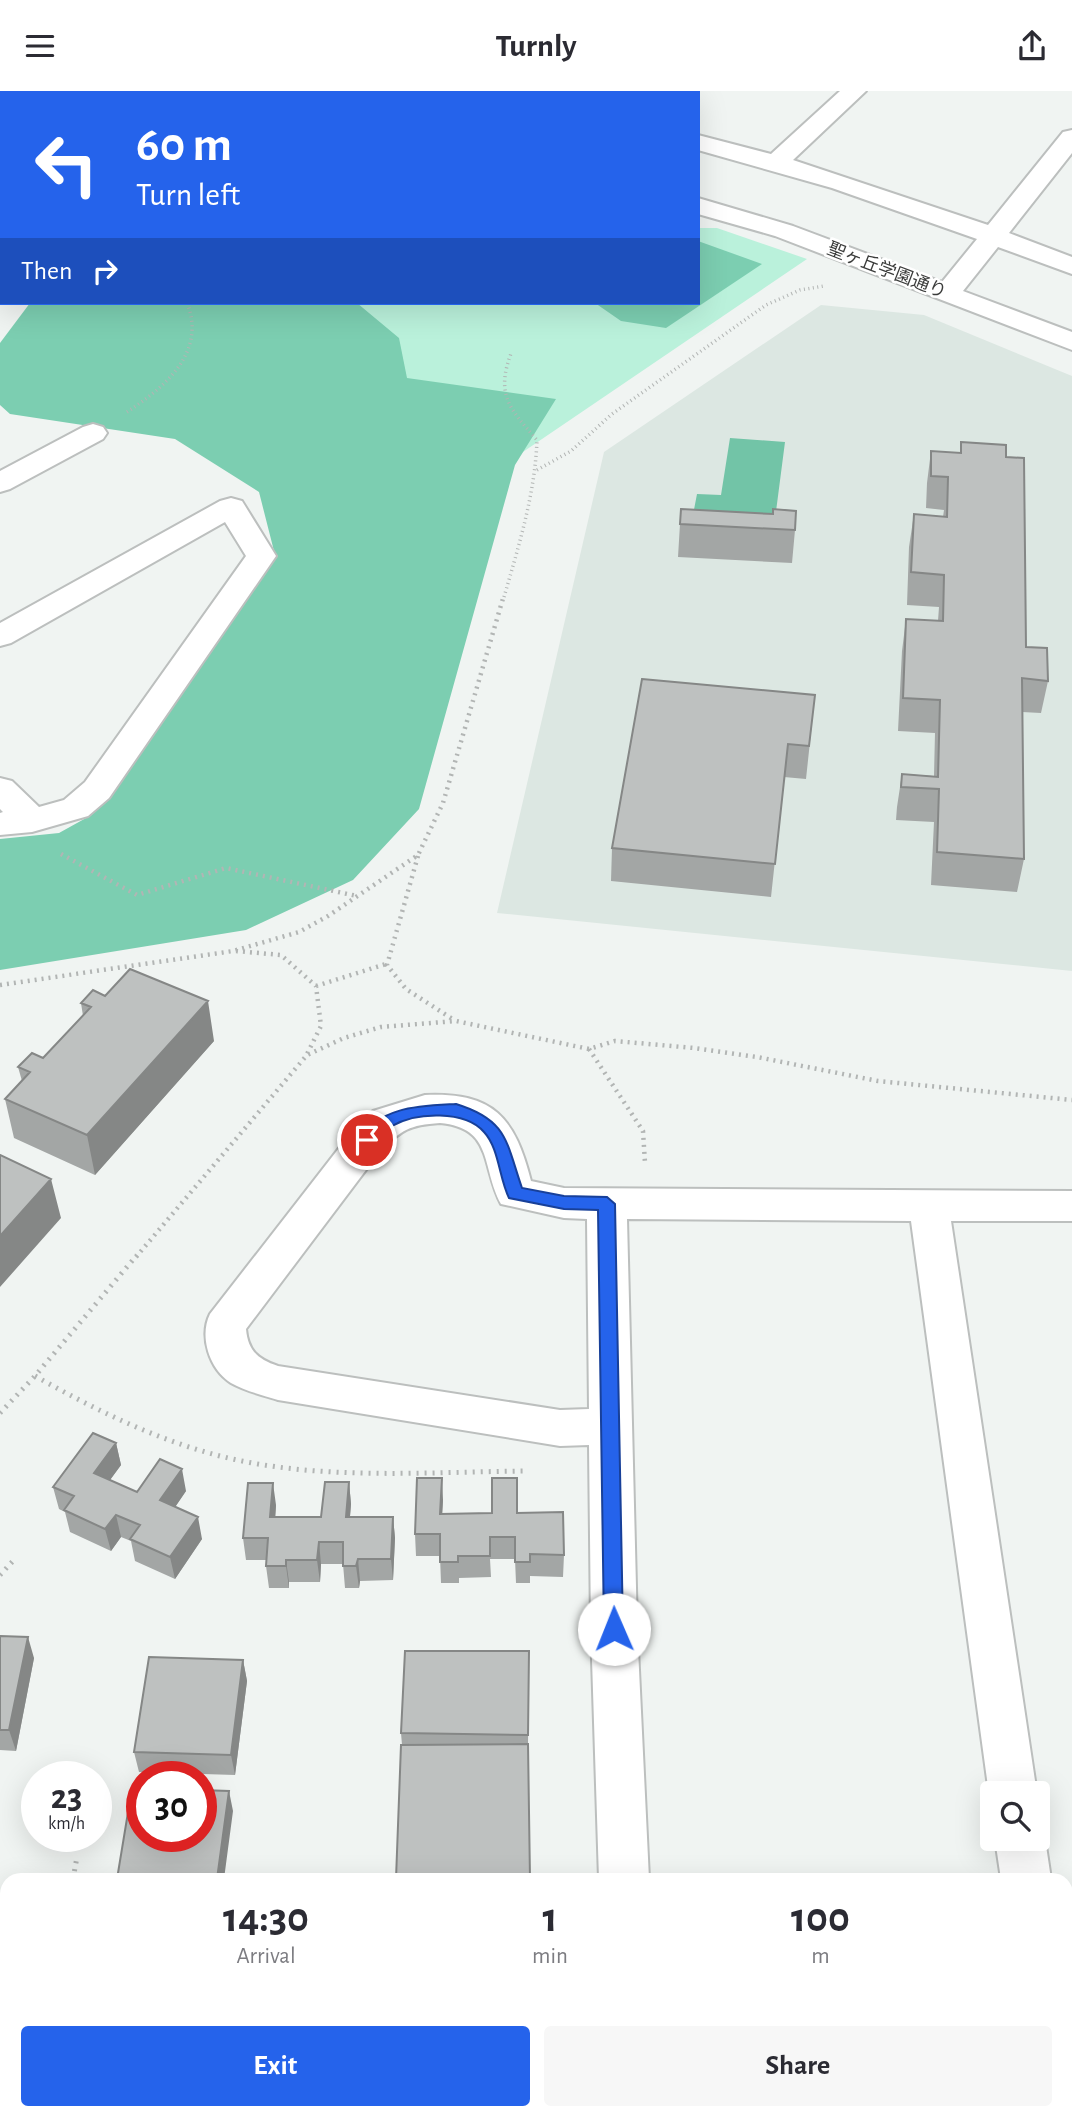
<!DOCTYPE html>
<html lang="en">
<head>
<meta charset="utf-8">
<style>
  :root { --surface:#fff; --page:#f7f7f7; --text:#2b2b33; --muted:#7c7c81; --accent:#2563eb }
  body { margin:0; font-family:"Alegreya Sans","Noto Sans JP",sans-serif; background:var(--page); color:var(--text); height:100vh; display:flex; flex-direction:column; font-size:26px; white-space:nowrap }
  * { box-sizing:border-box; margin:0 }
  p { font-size:23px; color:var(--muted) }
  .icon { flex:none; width:38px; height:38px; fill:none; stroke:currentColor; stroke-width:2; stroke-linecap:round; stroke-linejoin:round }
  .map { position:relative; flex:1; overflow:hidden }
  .drawer { position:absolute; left:0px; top:1782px; width:1073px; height:247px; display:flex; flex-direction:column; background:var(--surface); border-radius:21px 21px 0 0; box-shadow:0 7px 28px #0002 }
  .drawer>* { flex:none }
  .guide { position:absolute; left:0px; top:0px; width:700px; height:214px; box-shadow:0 7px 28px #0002; background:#2563eb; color:#fff; overflow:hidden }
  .controls { position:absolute; left:980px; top:1690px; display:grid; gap:14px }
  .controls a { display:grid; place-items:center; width:70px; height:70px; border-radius:7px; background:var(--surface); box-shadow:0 7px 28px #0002; font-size:35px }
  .speed { position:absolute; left:21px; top:1670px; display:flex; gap:14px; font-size:35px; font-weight:700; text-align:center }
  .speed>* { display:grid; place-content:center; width:91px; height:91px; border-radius:50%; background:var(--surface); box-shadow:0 7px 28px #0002; line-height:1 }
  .speed small { font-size:18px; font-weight:400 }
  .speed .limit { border:10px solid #d22; background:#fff; color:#111 }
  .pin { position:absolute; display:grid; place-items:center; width:60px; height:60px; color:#fff; margin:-30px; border:4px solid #fff; border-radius:50%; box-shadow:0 2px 7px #0007 }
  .me { position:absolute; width:77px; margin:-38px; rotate:359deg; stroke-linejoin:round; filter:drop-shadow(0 0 5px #0008) }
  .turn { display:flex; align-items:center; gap:24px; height:147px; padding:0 21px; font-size:32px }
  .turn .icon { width:91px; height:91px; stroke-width:2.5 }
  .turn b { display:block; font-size:49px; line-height:60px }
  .then { display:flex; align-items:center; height:66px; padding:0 21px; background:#0003; gap:14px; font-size:26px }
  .eta { display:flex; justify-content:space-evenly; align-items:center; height:119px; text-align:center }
  .eta b { font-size:42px; font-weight:600; line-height:49px }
  .action { display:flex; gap:14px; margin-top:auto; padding:14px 21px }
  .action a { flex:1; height:80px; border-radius:7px; background:var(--accent); color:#fff; font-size:28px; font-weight:600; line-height:80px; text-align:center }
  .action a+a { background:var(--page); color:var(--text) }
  header { display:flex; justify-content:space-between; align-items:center; height:91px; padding:0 21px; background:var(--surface); font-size:32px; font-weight:600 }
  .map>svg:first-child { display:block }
</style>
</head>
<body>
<header><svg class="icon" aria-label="menu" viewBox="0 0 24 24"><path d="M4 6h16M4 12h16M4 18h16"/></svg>Turnly<svg class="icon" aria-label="share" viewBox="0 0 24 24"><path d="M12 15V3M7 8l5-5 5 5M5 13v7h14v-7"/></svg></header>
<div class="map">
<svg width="1072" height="2028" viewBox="0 0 1072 2028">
  <rect width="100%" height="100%" fill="#f0f4f2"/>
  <path fill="#dce7e2" d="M821,214L924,224L1072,285V880L497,822L604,361Z"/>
  <path fill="#baf1db" d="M698,137H717L807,168L517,365L266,212H698Z
    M0,1844H7V2021H112L96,2028H0Z"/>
  <path fill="#7cceb1" d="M698,150L762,173L666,237L621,230L595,212H698Z
    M30,212H357L399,247L407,287L556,308L515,374L419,718L353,789L246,839L0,879V748L59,742L86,727L275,464L259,401L175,348L10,323L0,314V252Z"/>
  <path fill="#72c4a7" d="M730,347L785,351L774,436L692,429L697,403L721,404Z"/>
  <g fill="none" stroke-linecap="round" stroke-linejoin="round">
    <g stroke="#bcbfbe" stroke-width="4">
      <path id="minor" d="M200,0H232L233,2H201Z
        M487,0H512L486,2Z
        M617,0H642L616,2Z
        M840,0H866L793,69L988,134L1063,41L1072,39V62L1009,142L1072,166V183L998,156L963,200L1072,241V259L775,145L698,123V107L793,135L942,191L977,148L832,97L698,59V44L771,63Z
        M0,13H2V28H0Z
        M0,151H2V167H0Z
        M93,333L103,336L107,342L103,348L10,398L0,401V380L83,336Z
        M231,407L242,410L276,465L109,707L88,725L32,741L0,744V722L3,721L0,718V687L12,690L39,716L64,709L85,691L246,465L225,431L11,552L0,555V532L220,410Z
        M425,1004C494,1001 515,1027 531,1090L564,1097L1072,1100V1130H951L1037,1703H992V1711L989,1703L911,1130L627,1128L637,1537L649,1788H599L591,1537L589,1354L560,1355L278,1309C262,1304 245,1300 231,1292C209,1278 199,1245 210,1223L353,1039L373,1020ZM440,1032C494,1037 481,1076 501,1113L564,1127L587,1128L589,1318L560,1319L278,1275C258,1268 248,1260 246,1238L381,1059C402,1039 409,1034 440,1032Z
        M1038,1732L1045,1748L1051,1788H1001L995,1748H1038Z
        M1066,1880L1072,1882V1942L1066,1939Z
        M638,2021H691L694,2028H640Z"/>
    </g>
    <path stroke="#b2b5b4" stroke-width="3.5" stroke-dasharray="1 3.5" stroke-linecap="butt" d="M127,321C165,296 207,261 187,212
      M537,379L571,360L612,323L766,214L800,199L824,195
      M504,506C519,454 535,403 537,349C509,317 495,303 512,260"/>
    <path stroke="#b2b5b4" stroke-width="4.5" stroke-dasharray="2 5" stroke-linecap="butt" d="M61,763L137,804L226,777L357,805
      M418,765L387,874L406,898L454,929
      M236,860L281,864L316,895L321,935L307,963
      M0,894L233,860L299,841L328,825L418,764L443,712L504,504
      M316,895L386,873
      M589,958L643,1040L645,1072
      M136,1166L307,964L344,947L381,936L456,930L589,958L615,950L694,957L757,966L878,990L1072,1009"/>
    <path stroke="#b2b5b4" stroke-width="5" stroke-dasharray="2 6" stroke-linecap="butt" d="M35,1285C94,1318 154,1348 220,1365C318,1390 425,1381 526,1380
      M0,1322L35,1285L137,1164
      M0,1484L13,1470
      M73,1788L77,1766
      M0,1830L7,1829"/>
    <use href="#minor" fill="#fff" fill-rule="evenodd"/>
  </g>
  <path fill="#a3a6a5" d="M961,351L1006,366L1026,556L1048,590L1041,622L1022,621L1024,768L1017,801L931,794L934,731L896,729L897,716L902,683L934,685L935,642L898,640L902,560L906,528L938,530L939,516L907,514L909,456L914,423L943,426L944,419L926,417L927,392L931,360L960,362Z
    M680,433L795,439L792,472L678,466Z
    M815,604L806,688L784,686L771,806L611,790L612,757Z
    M81,912L214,950L95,1084L14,1047L5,1008L22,990L18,976L43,967L83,925Z
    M116,1352L121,1374L110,1389L137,1401L186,1400L175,1416L202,1448L175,1488L135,1470L131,1450L121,1446L111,1460L70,1441L65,1421L59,1418L53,1396Z
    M349,1391L351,1413L350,1426H393L395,1447L393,1489L360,1490L359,1497H345L343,1473H321L320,1491H289V1497H269L266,1475V1469H246L243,1447L276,1414L275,1426H321Z
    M443,1409L442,1423L517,1422L564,1464L563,1486L530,1485V1492H516L515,1468H490L491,1486L459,1487V1492H441L440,1465H416L415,1443Z
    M0,1545L34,1567L16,1660L0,1659Z
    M529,1560L528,1653L402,1654L401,1642Z
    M243,1569L247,1590L235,1684L139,1681L134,1661Z"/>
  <path fill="#858786" d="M208,910L214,950L95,1084L87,1044Z
    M51,1088L61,1127L0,1196V1145Z
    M116,1352L121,1374L99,1404L94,1382Z
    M182,1378L186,1400L165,1431L160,1409Z
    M442,1387L443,1409L441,1445L440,1423Z
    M349,1391L351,1413L348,1448L346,1426Z
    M273,1392L276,1414L274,1448L270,1426Z
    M116,1424L121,1446L111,1460L105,1438Z
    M198,1426L202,1448L175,1488L170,1466Z
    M393,1426L395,1447L393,1489L391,1468Z
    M319,1451L321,1473L320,1491L317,1469Z
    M358,1468L360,1490L359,1497L356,1475Z
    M286,1469L289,1491V1497L286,1475Z
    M28,1546L34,1567L16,1660L9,1639Z
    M243,1569L247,1590L235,1684L231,1664Z
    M229,1700L233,1720L224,1788H217Z"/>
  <path fill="#bec1c0" stroke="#858786" stroke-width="2" d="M961,351L1006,354V366L1024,367L1026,556L1047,557L1048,590L1022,587L1024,768L937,761L939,698L901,696L902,683L938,686L940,609L903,607L906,528L943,530L944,484L911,481L914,423L947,426L948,386L931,385V360L961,362Z
    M681,418L773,423V418L796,420L795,439L680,433Z
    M642,588L815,604L809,655L788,653L775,773L612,757Z
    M130,878L208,910L87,1044L5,1008L30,981L18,976L32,962L43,967L91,916L81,912L93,899L105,905Z
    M0,1064L51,1088L0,1145Z
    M93,1342L116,1352L94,1382L137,1401L160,1368L182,1378L160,1409L198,1426L170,1466L130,1448L140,1434L116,1424L105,1438L64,1419L74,1405L53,1396Z
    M417,1387H442L440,1423L492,1422V1387H517V1422L563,1421L564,1464L530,1463V1471H515V1446H490V1465H458V1471H440V1443H415Z
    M325,1391H349L346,1426H393L391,1468H358L356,1475H343V1451H319L317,1469H286V1475H266L268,1447H243L248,1392H273L270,1426H321Z
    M0,1545L28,1546L9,1639H0Z
    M405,1560H529L528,1644L401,1642Z
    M149,1566L243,1569L231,1664L134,1661Z
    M528,1653L530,1788H396L401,1654Z
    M132,1697H142V1745H201V1699L229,1700L217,1788H117Z"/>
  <path fill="#2563eb" stroke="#184099" stroke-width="2" d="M456,1013C508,1029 506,1051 522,1097L564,1105L607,1106L615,1113L623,1538L620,1544L614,1546L607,1544L604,1538L598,1119L564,1118L509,1107C499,1087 499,1057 484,1041C465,1019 416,1021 392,1035C385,1039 379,1048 373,1054H361L359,1049C380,1015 420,1015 456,1013Z"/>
  <g text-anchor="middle" stroke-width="5" stroke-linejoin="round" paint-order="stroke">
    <g font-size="18" fill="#3b3c3b" stroke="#fff">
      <text transform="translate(887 179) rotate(21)" y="6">聖ヶ丘学園通り</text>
    </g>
  </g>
</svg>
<div class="controls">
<a><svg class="icon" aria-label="search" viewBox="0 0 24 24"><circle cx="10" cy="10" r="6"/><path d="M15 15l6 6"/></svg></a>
</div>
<div class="speed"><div>23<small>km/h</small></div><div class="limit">30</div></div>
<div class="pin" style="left:367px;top:1049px;background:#d93025"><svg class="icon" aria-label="arrive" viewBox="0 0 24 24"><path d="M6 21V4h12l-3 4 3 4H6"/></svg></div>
<svg class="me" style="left:614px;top:1538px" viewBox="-20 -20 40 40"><circle r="19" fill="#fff"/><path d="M0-13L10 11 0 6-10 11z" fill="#2563eb"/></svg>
<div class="guide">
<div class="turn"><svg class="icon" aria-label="left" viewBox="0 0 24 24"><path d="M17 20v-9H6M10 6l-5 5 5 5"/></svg><div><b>60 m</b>Turn left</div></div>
<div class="then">Then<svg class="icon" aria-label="right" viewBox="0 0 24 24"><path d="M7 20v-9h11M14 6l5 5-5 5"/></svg></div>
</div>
<section class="drawer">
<div class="eta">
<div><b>14:30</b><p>Arrival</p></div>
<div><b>1</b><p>min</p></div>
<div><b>100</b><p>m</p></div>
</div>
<div class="action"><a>Exit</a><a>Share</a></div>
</section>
</div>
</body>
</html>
